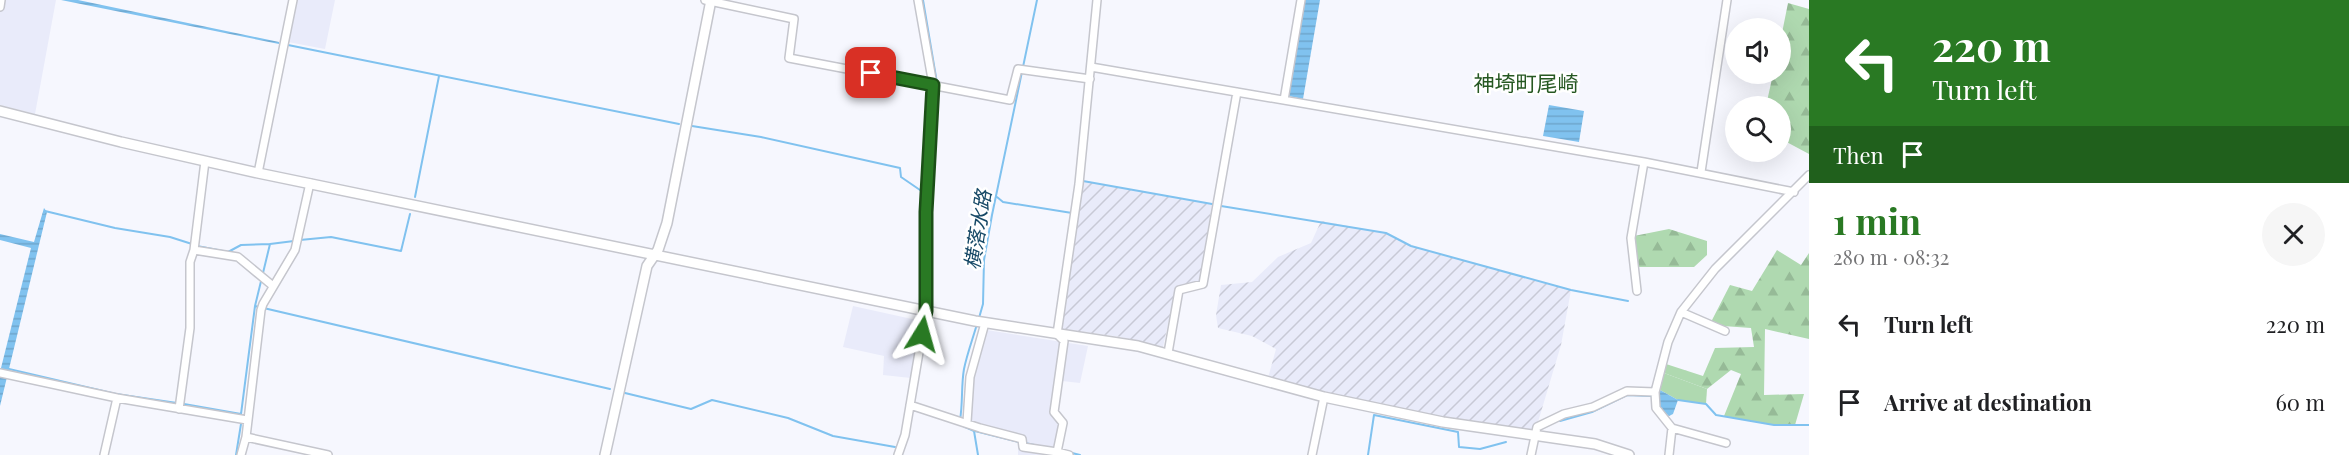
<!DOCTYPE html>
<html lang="en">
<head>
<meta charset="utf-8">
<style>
  :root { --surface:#fff; --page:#f6f6f6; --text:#202124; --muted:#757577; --accent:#297923 }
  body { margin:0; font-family:"Playfair Display","Noto Sans JP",serif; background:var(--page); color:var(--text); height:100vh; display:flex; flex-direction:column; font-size:22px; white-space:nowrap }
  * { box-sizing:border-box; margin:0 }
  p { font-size:20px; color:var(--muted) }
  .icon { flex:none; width:33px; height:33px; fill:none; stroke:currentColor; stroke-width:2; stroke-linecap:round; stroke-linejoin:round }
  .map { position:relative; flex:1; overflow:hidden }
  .drawer { display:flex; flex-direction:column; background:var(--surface); width:540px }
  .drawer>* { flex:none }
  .top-card { background:#297923; color:#fff; overflow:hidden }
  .fabs { position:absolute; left:1725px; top:18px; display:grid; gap:12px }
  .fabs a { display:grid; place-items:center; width:66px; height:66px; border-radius:50%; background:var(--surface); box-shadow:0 6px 24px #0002; font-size:30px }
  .pin { position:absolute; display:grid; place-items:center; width:51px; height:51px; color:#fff; margin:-26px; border-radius:12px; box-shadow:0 3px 9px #0006 }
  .me { position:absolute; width:66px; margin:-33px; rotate:8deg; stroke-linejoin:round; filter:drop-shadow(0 0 4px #0008) }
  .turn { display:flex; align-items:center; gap:21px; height:126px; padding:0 24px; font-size:27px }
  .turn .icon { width:78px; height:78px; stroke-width:2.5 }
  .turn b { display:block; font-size:42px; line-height:51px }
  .then { display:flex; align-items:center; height:57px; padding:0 24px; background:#0003; gap:12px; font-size:22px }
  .round { display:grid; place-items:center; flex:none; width:63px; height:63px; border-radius:32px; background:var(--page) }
  .summary { display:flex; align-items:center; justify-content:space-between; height:102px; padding:0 24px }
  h1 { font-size:36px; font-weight:700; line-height:45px; color:var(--accent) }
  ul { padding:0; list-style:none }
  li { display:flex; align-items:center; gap:18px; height:78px; padding:0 24px }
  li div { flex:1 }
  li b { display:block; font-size:22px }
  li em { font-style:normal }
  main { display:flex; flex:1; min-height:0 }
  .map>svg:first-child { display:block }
</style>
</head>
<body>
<main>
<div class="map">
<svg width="1809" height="455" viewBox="0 0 1809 455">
  <defs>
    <pattern id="industrial-furrows" width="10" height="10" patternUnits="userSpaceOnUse" patternTransform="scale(1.5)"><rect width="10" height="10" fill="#e9ebfa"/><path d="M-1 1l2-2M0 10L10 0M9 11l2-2" fill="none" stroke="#c8c9d6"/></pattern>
    <pattern id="forest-firs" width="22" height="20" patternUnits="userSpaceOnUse" patternTransform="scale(1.5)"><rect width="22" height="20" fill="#afd9b0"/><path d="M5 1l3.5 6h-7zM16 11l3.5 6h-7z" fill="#96ba97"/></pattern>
    <pattern id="water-rules" width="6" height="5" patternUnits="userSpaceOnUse" patternTransform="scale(1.5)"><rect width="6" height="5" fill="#80c2ef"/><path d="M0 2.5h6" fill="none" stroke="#6ea6cd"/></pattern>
  </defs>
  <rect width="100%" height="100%" fill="#f6f7fe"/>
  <path fill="#e9ebfa" d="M0,0H56L35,114L0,105Z
    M297,0H335L325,49L288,42Z
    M853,306L921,321L911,378L883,375L884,356L843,347Z
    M980,329L1088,346L1080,383L1062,381L1057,412L1066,423L1060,450L1080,455H1018V442L963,428L968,376Z"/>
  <path fill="url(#industrial-furrows)" d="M1077,180L1212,204L1199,282L1176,287L1163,347L1121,337L1055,328Z
    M1321,221L1386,233L1411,246L1571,290L1561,345L1538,422L1533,432L1441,417L1345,398L1268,378L1276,349L1252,336L1218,328L1216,315L1221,285L1252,282L1278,257L1311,243Z"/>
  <path fill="url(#forest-firs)" d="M1788,3L1809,9V154L1781,139L1780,106H1766L1773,74H1780L1781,38Z
    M1669,229L1707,241V255L1694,267H1637L1634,236Z
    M1777,250L1801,265L1809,253V339L1765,329L1764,395L1804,394L1795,425H1774L1724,416L1741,374L1731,370L1707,389L1664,373L1666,364L1703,376L1715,348L1754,347L1751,328L1723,326L1711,322L1730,285L1752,291Z"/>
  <path fill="#afd9b0" d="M1664,373L1707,389L1706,404L1678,400L1660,390Z"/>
  <path fill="url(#water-rules)" d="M61,0H78L279,42V44Z
    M1305,0H1320L1303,99L1288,96Z
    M1549,105L1584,111L1579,142L1543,136Z
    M44,208L47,212L0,406V372L31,248L0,240V234L34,242Z
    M1660,390L1678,400L1673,414L1669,416L1659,408Z"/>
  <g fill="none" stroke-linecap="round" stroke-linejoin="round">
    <path stroke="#80c2ef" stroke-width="2" d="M923,0L937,83
      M288,45L679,124
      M692,126L761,137L900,168L901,177L920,190
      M1083,181L1212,204
      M415,197L439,76
      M997,197L1003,202L1072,213
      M1221,206L1386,233L1411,246L1571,290L1628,301
      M44,213L45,211L115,228L170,237L192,244
      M300,240L331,237L401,251L410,214
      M270,244L294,241
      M255,306L610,389
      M979,318L983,304L984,260L992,215L1037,0
      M9,369L116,394L177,403
      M625,393L691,409L712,400L788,418L833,436L895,447
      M1678,400L1706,404L1716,415L1774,425H1809
      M184,404L241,414L255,306L270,244L241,245L228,252L197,246
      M960,420C963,403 961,386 964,369C967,354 973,338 977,324
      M1560,421L1592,412L1627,395L1651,396
      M961,425L974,431L978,455
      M975,431L1019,442
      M1025,443L1043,447
      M1068,452L1080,455
      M236,455L241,424
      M1368,455L1374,415L1458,432L1459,447L1480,449L1506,442"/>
    <g stroke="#c5c6cd" stroke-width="10">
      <path id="minor" d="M705,0L794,19L789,58L1010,100L1018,69L1090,79
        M0,7L1,0
        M1091,67L1644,162L1794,192
        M1284,100L1301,0
        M1701,172L1727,0
        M258,173L293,0
        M194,250L238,257L273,286
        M1637,291L1631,238L1644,162
        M1681,312L1725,331
        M1168,353L1179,290L1203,284L1237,92
        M0,373L117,398L247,420
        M910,405L980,428L1022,439L1023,447L1057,452
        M179,409L190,328V262L194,250L205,161
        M967,422L970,377L985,323
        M1672,428L1726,443
        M246,437L328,455
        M104,455L117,398
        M241,455L246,437L261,310L263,304L295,250L310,183
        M898,455L905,435L926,311V212L933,85L918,0
        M1069,455L1057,452L1063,423L1054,412L1064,341L1057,334L1079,184L1097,0
        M1312,455L1324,397
        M1531,455L1537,427L1564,414L1593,407L1627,391L1655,392
        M1669,455L1672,428L1656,408L1655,392L1668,342L1681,312L1715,269L1809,175"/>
    </g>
    <g stroke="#c5c6cd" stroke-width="12">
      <path id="tertiary" d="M0,111L121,142L258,173L975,321L1138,346L1324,397L1443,422L1595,444L1629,455
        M605,455L647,266L658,250L667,223L711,0"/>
    </g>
    <use href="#minor" stroke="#fff" stroke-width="7"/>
    <use href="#tertiary" stroke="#fff" stroke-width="9"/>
  </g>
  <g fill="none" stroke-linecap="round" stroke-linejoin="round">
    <g stroke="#1b4f17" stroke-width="15">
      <path id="route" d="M871,73L933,85L926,212V311L922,334"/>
    </g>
    <use href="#route" stroke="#297923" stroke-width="10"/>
  </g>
  <g text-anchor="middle" stroke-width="5" stroke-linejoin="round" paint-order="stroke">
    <g font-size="20" font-style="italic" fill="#174967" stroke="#fff">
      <text transform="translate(978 230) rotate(-81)" y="7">横落水路</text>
    </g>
    <g font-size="21" fill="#265822" stroke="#fff">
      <text x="1526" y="91">神埼町尾崎</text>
    </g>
  </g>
</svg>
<div class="fabs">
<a><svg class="icon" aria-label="sound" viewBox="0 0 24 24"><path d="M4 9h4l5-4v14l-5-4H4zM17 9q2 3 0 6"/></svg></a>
<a><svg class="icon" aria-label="search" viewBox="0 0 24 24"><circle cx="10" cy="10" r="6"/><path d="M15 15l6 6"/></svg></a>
</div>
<div class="pin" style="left:871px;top:73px;background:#d93025"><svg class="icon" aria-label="arrive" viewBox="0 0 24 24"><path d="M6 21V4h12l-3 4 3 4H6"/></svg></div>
<svg class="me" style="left:922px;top:334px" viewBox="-20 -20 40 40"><path d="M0-17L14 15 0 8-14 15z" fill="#297923" stroke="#fff" stroke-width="4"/></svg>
</div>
<section class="drawer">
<div class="top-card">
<div class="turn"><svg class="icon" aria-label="left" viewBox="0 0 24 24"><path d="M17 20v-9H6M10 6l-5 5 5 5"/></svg><div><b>220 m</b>Turn left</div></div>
<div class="then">Then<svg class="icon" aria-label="arrive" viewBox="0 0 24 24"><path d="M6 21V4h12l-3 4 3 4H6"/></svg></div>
</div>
<div class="summary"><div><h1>1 min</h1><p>280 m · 08:32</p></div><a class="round"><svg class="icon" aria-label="close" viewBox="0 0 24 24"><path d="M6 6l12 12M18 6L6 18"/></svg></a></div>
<ul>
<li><svg class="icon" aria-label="left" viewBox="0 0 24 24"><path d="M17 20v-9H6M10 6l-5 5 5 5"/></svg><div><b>Turn left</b></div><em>220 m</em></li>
<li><svg class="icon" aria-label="arrive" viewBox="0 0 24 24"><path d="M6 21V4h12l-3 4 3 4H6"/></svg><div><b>Arrive at destination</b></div><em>60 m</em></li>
</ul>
</section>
</main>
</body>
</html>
